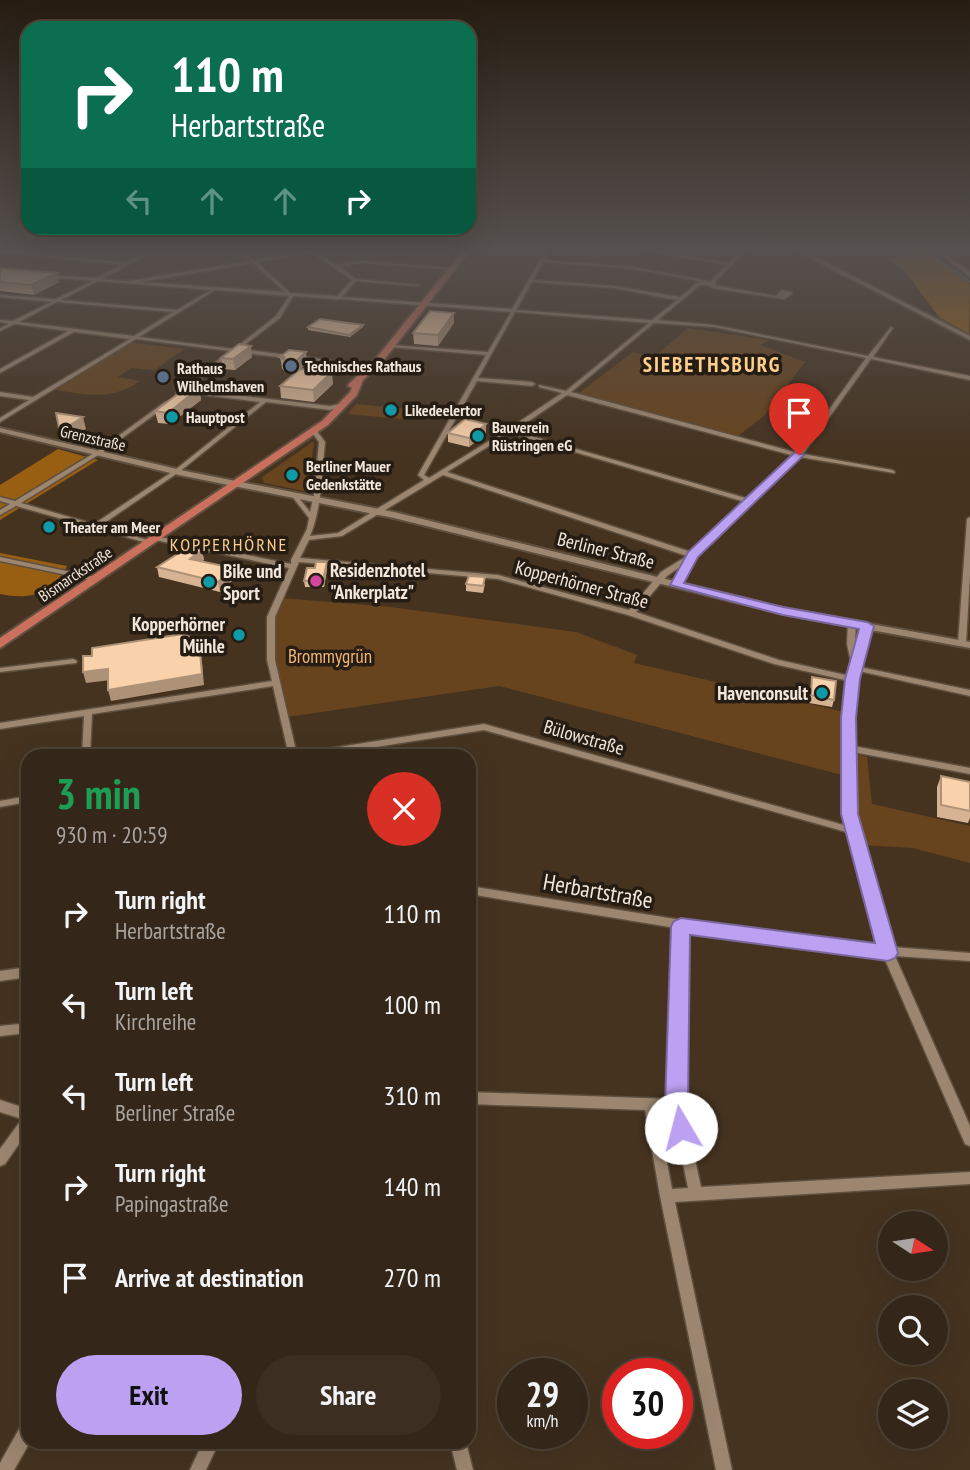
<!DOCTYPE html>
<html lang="en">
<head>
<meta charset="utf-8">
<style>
  :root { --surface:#342618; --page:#3c2e21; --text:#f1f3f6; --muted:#a9a5a2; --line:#4e4337; --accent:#bca0f2 }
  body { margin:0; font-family:"PT Sans Narrow",sans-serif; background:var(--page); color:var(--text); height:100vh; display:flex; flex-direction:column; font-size:26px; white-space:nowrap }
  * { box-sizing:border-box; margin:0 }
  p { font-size:23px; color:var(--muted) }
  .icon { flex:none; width:38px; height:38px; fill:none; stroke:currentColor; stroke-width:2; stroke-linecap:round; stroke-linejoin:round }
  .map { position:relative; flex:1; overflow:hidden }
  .side { position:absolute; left:21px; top:749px; width:455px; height:700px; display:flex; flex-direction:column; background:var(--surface); border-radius:21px; box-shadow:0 7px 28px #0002,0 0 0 2px var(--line) }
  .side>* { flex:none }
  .guide { position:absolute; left:21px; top:21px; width:455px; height:214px; border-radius:21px; box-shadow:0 7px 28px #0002,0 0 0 2px var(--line); background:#0b6e4f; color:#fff; overflow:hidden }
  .needle { width:46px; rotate:102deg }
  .fabs { position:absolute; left:878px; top:1211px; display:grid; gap:14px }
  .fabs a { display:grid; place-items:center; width:70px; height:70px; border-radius:50%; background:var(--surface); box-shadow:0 7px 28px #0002,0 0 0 2px var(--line); font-size:35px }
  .speed { position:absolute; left:497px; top:1358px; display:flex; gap:14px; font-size:35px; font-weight:700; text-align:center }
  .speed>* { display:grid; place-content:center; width:91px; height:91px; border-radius:50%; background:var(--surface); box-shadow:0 7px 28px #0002,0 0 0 2px var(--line); line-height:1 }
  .speed small { font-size:18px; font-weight:400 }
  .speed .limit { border:10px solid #d22; background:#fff; color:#111 }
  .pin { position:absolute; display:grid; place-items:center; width:60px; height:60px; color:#fff; margin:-72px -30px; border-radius:50% 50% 50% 0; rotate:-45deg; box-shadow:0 0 7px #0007 }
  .pin .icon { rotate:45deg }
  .me { position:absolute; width:77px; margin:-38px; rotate:352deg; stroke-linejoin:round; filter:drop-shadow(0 0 5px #0008) }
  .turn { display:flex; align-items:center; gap:24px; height:147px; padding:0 35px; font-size:32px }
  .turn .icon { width:91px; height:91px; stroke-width:2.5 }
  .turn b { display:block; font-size:49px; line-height:60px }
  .lanes { display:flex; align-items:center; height:66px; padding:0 35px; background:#0003; justify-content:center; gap:35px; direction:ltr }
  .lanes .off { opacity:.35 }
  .round { display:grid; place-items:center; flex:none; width:74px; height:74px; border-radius:37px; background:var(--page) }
  .summary { display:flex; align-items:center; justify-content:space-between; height:119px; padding:0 35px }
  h1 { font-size:42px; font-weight:800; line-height:52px; color:#1e9e55 }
  .cta { display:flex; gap:14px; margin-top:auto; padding:14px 35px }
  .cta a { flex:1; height:80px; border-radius:42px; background:var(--accent); color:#111; font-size:28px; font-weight:800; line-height:80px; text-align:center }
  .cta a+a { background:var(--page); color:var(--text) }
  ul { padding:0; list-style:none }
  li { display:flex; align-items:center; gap:21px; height:91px; padding:0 35px }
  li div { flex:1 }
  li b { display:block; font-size:26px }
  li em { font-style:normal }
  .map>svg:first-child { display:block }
</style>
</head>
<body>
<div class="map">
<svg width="970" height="1470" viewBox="0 0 970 1470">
  <rect width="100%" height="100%" fill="#453320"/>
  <path fill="#67441e" d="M688,328L769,340L761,345L805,362L764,416L738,436L579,393L633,352L654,357Z
    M130,342L184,349L155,370L131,368L118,377L140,381C110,401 89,395 56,390Z
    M356,404L420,410L414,420L348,414Z
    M314,441L308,492L264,483L262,477Z
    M281,598L391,607L576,632L637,655L634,663L844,712L842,775L499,686L287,717C278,678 265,637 281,598Z
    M850,753L867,757L872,804L970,826V863L913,848L861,845L854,814Z"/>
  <path fill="#985f13" d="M861,248H921L970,284L969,334L939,317L903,269L885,258L910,255L897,249Z
    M58,449L98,460L0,520V485Z
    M0,553L67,566C52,595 31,600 0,594Z"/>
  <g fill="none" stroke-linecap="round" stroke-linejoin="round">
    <path stroke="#53849a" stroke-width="2" d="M923,248L970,282"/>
    <g stroke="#5f4f3e" stroke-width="3">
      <path id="minor" d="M154,248H160L102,279L129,281L251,261L237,248H242L255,260L326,248H338L316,252L336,265L360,261L449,268L447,269L360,263L339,267L356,279L420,285L418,286L356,281L342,297L512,309L547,248H551L544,260L634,267L704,280L710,282L727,265L631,248H643L729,263L744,248H749L733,264L734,266H731L714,283H716V285H713L776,296L782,290L792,292V294L784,299L712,288L708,285H700L658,320L714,325L868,356L891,327L893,328L873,357L970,376V380L871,359L803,454L892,470L895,472L894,473L800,457L695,556L679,587H673L672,585L684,564L667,576L636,612L779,660L850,676L852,667L847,644L848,623L852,621L856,623L855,644L856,651L863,626L867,624L871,626L860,667L970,690V696L859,671L852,718L853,746L970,768V774L853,752L854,814L892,947L970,953V961L895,956L970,1126V1146L965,1144L883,955L781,943L686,930L683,1105L701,1187L970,1172V1184L675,1202L732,1470H716L660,1196L645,1110L469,1104V1092L671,1099L676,928L469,894V886L719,926L881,946L850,833L484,730L319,756H289L273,686L92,714L90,756H82L84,716L0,729V723L272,681L267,660V617L289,568L155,540L152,538L155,536L291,564V560L307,529L309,518L291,495L296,494L310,512L314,495L319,442L311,431L314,429L316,430L325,442C322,471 322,508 310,536L338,533L424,480L418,475L486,355L391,347L389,346L391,345L488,352L511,312L339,299L337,300L335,299L293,296L280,318L239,349L329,360L369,371V373L329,363L236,352L178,396L176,395V393L230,351L136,339L0,422V418L29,400L0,396V392L33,397L130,339L74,332L0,373V369L68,331L15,324L0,331V328L9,324L0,322V320L13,321L51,302L0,297V295L56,299L92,281L47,277L46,275L96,278L123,265L0,252V250L127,263ZM312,253L352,280L337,296L290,293L257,262ZM543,262L634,269L699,281L680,297L614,286L533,280ZM253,263L285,292L140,282ZM98,281L211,290L177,310L61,300ZM532,282L614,288L677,300L652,320L516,310ZM215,290L289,296L276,316L234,349L139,337ZM57,302L173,312L134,336L19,322ZM515,312L649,323L566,391L539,385V387L562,393L507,430L429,478L424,475L477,381L532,386L535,384L532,382L478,378ZM654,323L714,327L866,358L798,453L571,392ZM567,395L795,456L749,499L514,431ZM510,433L745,502L691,552L447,472ZM443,475L687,556L661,572L629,610L498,575L300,558L309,540L342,536ZM299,562L498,579L628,615L774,664L849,681L844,718V746L842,748L844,750V814L847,826L484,724L301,753L297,755L275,660V617ZM657,1110H672L688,1188L672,1189Z
        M421,248H443L462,251L460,252Z
        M190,390L330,406L344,403L347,405L330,410L266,402L179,472L100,526L151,541V543H147L16,506L0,515V510L10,504L0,501V497L15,501L99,450L165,402H169V404L103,452L21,503L94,524L175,470L260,402L188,393L187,392Z
        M970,517V575L966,643L962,645L958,643L967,519Z
        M0,557L95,577L99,579L95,581L0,561Z
        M73,659L77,661L76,663L0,672V668Z
        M28,796V802L0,807V801Z
        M28,967V977L0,981V971Z
        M28,1023V1033L0,1036V1026Z
        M0,1100L28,1109V1131L5,1164L0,1166V1149L22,1119L0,1112Z
        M28,1422V1442H30L14,1470H0V1463L22,1424Z
        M203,1442H219L206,1470H190Z
        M450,1442H466L473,1470H457Z"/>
    </g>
    <g stroke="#5f4f3e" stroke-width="4">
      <path id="tertiary" d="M791,248H798L970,336V340Z"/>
    </g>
    <g stroke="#5f4f3e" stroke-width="4">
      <path id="secondary" d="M932,248H938L970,272V277Z
        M0,428L190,472L394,512L783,608L970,642V648L783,614L394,518L179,475L0,432Z"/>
    </g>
    <g stroke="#5f4f3e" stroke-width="4">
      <path id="primary" d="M465,248H472L384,360L363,380L357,395L328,425L0,648V638L322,421L350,392L352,388L348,386L349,384L378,356Z"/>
    </g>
    <use href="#minor" fill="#9c8670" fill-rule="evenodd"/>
    <use href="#tertiary" fill="#9c8670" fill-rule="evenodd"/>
    <use href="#secondary" fill="#9c8670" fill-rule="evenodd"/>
    <use href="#primary" fill="#ca705d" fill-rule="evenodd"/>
  </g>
  <path fill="#d6b493" d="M0,268L59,282L34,295L0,291Z
    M454,313V323L438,346L414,344L413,333Z
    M363,325V327L350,337L308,330V327Z
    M252,357L235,370L223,369L221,358Z
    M280,357L307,363L300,369L333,384L314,402L281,398L280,386L297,372L283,370L282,368Z
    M199,388L201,400L170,424L158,423L155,411Z
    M448,433H486L469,447L448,442Z
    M202,550L204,560L202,561L233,568L235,578L220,592L159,577L157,567Z
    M327,569L324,587H305L304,581Z
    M466,584H485L483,593L466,591Z
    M812,677L834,700L832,707L809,703Z
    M941,776L970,782V818L968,823L937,817V787Z"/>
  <path fill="#ae9278" d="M57,273L59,282L34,295L31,285Z
    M454,313V323L438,346V335Z
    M363,325V327L350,337L349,335Z
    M251,346L252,357L235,370L233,359Z
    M306,352L307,363L297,372L296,361Z
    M332,372L333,384L314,402L313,390Z
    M199,388L201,400L170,424L168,413Z
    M83,417L86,429L70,439L63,440L59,428Z
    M486,424V433L469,447V438Z
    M202,550L204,560L192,569L190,559Z
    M327,562V569L324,587L323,580Z
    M233,568L235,578L220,592L218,582Z
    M199,641L201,652L204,685L111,701L108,690Z
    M108,669L111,680L86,683L83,672Z"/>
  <path fill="#f9d1ab" stroke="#ae9278" stroke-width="2" d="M0,268L57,273L31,285L0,282Z
    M430,311L454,313L438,335L413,333Z
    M320,319L363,325L349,335L308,327Z
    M239,344L251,346L233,359L221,358Z
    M289,350L306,352L296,361L282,359L284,357H280Z
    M300,369L332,372L313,390L280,386Z
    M187,387L199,388L168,413L155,411Z
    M56,413L83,417L67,427L59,428Z
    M465,419L486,424L469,438L448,433Z
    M190,546L202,550L190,559L233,568L218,582L157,567Z
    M316,562H327L323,580L304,581L307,568H315Z
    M469,576L485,577L483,586L466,584Z
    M183,634L199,641L202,674L108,690V669L83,672V656H92V648Z
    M812,677L836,681L834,700L811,695Z
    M941,776L970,782V811L941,805Z"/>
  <linearGradient id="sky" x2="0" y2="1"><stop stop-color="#261c12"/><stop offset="0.55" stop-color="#56504e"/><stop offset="1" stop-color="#56504e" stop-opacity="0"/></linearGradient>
  <rect width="970" height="454" fill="url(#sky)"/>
  <path fill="#bca0f2" stroke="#7a689d" stroke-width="2" d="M795,452L804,455L698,557L684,583L783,607L867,622L874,626L860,679L856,718L858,814L898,953L895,958L888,961L690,935L688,1105L693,1128L690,1135L681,1138L673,1135L665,1105L671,926L674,921L681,918L875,943L841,814V718L845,679L859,629L783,615L670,585L688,552Z"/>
  <g fill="#5c6f8a" stroke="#251d14" stroke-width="2.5">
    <circle cx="291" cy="366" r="7"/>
    <circle cx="163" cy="377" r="7"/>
  </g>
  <g fill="#0f9aa8" stroke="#251d14" stroke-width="2.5">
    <circle cx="391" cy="410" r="7"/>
    <circle cx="172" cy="417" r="7"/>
    <circle cx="478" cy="436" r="7"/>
    <circle cx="292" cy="475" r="7"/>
    <circle cx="49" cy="527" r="7"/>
    <circle cx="209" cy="582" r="7"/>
    <circle cx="239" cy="635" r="7"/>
    <circle cx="822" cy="693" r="7"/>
  </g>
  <circle fill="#d1479c" stroke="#251d14" stroke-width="2.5" cx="316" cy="581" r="7"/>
  <g text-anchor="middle" stroke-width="7" stroke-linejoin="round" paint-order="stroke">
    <g font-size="16" font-weight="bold" fill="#f3e7dc" stroke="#251d14" text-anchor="start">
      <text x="305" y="372">Technisches Rathaus</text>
      <text x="177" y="374">Rathaus<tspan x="177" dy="18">Wilhelmshaven</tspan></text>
      <text x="405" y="416">Likedeelertor</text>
      <text x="186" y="423">Hauptpost</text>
      <text x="492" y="433">Bauverein<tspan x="492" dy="18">Rüstringen eG</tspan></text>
      <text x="306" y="472">Berliner Mauer<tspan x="306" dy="18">Gedenkstätte</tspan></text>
      <text x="63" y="533">Theater am Meer</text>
    </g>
    <g font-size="16" fill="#f3e7dc" stroke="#251d14">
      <text transform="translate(93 438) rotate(13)" y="6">Grenzstraße</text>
      <text transform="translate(75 574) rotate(-34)" y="6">Bismarckstraße</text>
    </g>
    <g font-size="18" letter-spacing="2" fill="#fecf8c" stroke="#251d14">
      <text x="229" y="551">KOPPERHÖRNE</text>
    </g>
    <g font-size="19" fill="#f3e7dc" stroke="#251d14">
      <text transform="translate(606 550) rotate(14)" y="7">Berliner Straße</text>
      <text transform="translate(582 584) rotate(15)" y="7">Kopperhörner Straße</text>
      <text transform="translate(584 737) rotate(16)" y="7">Bülowstraße</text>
    </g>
    <g font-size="19" font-weight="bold" fill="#f3e7dc" stroke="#251d14" text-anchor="start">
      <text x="330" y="577">Residenzhotel<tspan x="330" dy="22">"Ankerplatz"</tspan></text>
      <text x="223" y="578">Bike und<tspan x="223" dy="22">Sport</tspan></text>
      <text x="225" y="631" text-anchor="end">Kopperhörner<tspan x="225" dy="22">Mühle</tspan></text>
      <text x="808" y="700" text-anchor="end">Havenconsult</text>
    </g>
    <g font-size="19" fill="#f6b672" stroke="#251d14">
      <text x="330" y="663">Brommygrün</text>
    </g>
    <g font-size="21" font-weight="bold" letter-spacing="2" fill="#fecf8c" stroke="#251d14">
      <text x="712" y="372">SIEBETHSBURG</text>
    </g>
    <g font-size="23" fill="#f3e7dc" stroke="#251d14">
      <text transform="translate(598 891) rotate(10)" y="8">Herbartstraße</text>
    </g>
  </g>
</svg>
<div class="fabs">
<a><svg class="needle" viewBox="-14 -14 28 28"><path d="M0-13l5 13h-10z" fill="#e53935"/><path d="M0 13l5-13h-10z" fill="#a9a5a2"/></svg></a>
<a><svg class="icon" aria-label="search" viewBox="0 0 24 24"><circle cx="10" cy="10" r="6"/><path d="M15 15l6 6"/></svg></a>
<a><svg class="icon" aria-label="layers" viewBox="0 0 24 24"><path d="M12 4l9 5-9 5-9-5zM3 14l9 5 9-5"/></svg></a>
</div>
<div class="speed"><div>29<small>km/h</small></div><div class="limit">30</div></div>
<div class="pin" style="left:799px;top:455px;background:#d93025"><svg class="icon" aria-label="arrive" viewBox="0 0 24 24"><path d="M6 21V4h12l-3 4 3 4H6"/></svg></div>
<svg class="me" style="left:681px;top:1128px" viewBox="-20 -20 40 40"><circle r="19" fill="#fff"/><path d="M0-13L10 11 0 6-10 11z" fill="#bca0f2"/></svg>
<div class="guide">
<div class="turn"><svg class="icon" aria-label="right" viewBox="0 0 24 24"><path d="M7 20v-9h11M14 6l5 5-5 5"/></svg><div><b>110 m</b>Herbartstraße</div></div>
<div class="lanes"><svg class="icon off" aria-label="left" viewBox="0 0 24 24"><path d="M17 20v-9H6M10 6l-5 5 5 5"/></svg><svg class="icon off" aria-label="ahead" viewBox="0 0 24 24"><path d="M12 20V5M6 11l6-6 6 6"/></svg><svg class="icon off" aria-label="ahead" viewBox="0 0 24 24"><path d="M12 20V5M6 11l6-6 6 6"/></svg><svg class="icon" aria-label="right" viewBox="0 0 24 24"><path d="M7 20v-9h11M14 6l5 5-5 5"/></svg></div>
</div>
<section class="side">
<div class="summary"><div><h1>3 min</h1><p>930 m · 20:59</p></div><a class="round" style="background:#d93025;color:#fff"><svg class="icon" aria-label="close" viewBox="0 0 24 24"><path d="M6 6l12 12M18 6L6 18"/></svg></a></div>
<ul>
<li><svg class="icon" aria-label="right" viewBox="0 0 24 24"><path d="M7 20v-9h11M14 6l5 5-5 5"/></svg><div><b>Turn right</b><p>Herbartstraße</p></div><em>110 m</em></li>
<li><svg class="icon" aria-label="left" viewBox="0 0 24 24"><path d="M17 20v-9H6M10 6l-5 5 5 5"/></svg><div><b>Turn left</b><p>Kirchreihe</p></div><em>100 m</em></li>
<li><svg class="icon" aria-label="left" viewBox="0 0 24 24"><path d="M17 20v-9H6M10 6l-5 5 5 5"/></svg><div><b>Turn left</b><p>Berliner Straße</p></div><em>310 m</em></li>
<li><svg class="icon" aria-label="right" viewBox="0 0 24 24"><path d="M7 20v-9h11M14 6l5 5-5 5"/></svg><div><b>Turn right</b><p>Papingastraße</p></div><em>140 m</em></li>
<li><svg class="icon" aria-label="arrive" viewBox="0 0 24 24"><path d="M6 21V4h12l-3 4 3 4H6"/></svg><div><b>Arrive at destination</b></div><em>270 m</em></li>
</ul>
<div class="cta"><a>Exit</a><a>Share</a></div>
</section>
</div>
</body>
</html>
